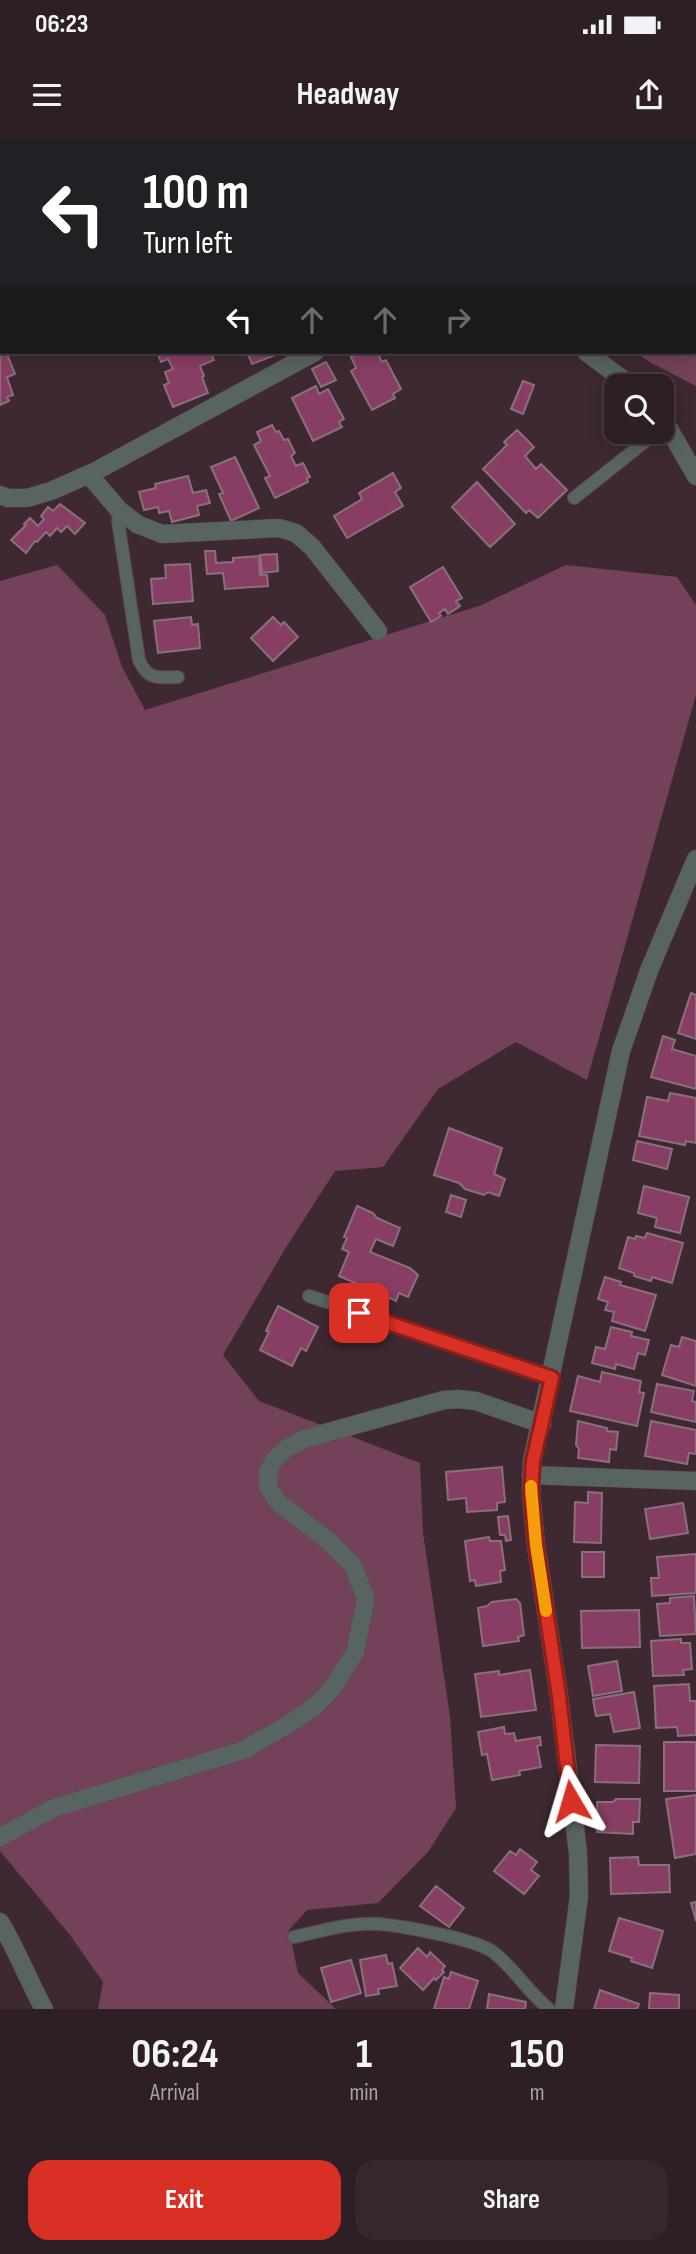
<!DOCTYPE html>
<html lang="en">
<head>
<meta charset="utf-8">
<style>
  :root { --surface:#2e1f26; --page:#36272e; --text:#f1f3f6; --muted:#a7a2a7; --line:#493d43; --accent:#d93025 }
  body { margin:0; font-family:"Sofia Sans Condensed",sans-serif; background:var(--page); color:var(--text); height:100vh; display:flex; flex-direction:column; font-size:26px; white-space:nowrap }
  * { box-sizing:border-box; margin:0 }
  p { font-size:23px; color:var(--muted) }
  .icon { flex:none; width:38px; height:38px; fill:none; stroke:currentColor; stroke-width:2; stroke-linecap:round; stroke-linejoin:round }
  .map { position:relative; height:1869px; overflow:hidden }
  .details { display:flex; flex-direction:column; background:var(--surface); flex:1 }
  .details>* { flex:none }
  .banner { position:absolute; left:0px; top:0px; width:696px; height:214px; box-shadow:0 4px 18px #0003,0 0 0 2px var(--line); background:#202124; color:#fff; overflow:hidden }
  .tools { position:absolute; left:604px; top:234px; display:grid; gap:14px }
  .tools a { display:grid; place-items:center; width:70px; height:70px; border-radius:14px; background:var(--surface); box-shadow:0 4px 18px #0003,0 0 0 2px var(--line); font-size:35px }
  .pin { position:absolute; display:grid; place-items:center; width:60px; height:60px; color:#fff; margin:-30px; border-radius:14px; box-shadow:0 4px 10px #0006 }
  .me { position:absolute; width:77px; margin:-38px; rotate:353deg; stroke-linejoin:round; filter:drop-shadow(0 0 5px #0008) }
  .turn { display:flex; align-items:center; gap:24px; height:147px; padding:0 28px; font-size:32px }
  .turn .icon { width:91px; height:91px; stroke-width:2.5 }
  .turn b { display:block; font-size:49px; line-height:60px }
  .lanes { display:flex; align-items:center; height:66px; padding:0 28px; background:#0003; justify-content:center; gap:35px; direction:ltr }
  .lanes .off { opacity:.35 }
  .eta { display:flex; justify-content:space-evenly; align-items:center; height:119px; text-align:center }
  .eta b { font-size:42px; font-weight:700; line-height:49px }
  .primary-button { display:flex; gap:14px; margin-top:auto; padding:14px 28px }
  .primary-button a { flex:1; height:80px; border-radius:21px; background:var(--accent); color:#fff; font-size:28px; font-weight:700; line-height:80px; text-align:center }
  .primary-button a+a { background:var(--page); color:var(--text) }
  .status { display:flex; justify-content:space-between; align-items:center; height:49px; padding:0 35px; background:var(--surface); direction:ltr }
  .status svg { height:19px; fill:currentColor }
  header { display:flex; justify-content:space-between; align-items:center; height:91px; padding:0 28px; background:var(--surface); font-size:32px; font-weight:700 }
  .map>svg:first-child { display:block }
</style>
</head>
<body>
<div class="status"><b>06:23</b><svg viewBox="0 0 49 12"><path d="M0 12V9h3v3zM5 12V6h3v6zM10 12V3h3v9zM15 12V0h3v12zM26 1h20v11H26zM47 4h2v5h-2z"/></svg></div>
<header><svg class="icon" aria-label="menu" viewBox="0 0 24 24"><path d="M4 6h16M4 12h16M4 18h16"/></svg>Headway<svg class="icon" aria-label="share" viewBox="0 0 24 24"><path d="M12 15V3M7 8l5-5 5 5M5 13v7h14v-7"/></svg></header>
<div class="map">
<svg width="696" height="1869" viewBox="0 0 696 1869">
  <rect width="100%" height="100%" fill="#3e2933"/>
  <path fill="#73425a" d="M497,0H696V246L651,223L635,212H695V2H497Z
    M57,425L105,475L122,527L145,570L479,466L566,425L677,437L696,465V555L587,940L516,902L438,949L383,1027L335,1031L285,1109L223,1215L259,1261L420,1323L423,1393L450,1577L456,1668L428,1712L378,1763L307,1770L289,1790L298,1833L336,1869H98L103,1842L70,1795L0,1711V441Z"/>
  <path fill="#883e64" stroke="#89707b" stroke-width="2" d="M236,0H263V2H232Z
    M2,79V136L0,137V80Z
    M157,212H210L214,220L200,226L204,236L202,237L208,253L173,267L164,245L169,243L165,232L173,229L168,219L161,222Z
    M241,212H283L252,224L247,212L242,214Z
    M361,212H377L382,222L386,220L401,249L393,254L395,258L372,270L351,231L356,228L351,217Z
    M7,214L15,234L7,237L13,255L7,257L9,261L0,265V216Z
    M326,222L336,240L321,247L312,229Z
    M523,241L534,245L523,274L511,269Z
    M316,246L319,254L328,249L344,279L339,282L342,287L313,301L292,258Z
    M272,285L276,292L279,291L284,300L288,299L295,313L291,316L296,326L303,323L310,337L307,338L308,342L275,358L265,338L270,336L254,305L261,301L257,292Z
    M517,290L534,307L525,316L536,329L541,324L567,350L538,378L529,370L526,373L483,329L507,305L504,302Z
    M235,317L259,368L231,381L219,354L223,353L211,327Z
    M393,333L401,348L395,352L403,366L347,398L334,376L362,359L359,353Z
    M188,336L193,353L206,350L210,363L197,366L199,375L172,382L169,371L159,373L158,367L144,370L139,352L156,348L155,344Z
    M477,342L515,384L490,407L452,367Z
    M60,364L85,383L75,394L67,386L61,392L57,388L50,396L46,392L37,402L35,401L26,413L11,400L26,385L24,384L30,378L38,386L44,379L41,376L48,367L53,371Z
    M205,411H215L216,423L233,422V418L259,416L260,435L267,434L268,446L225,449L223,433L207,434Z
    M277,414L278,431L262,433L260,415Z
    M190,424L193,461L153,464L151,439L166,438L165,425Z
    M443,427L462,458L456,461L460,466L448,474L445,469L439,473L441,476L431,482L410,447Z
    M191,477L192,485L198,484L200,508L158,513L154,481Z
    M273,477L281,485L284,482L298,497L273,521L251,498Z
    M691,853L696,855V899L678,893Z
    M663,896L675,900L672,909L696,916V949L651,937Z
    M670,953L696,958V1003L686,1001L685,1005L639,996L647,957L668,961Z
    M449,988L502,1008L494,1034L505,1039L499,1056L488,1052L484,1055L465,1049L459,1043L434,1035Z
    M637,1001L672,1009L667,1029L633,1020Z
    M644,1046L689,1057L680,1093L655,1087L657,1078L638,1073Z
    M451,1055L466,1060L461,1077L446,1072Z
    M357,1066L373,1073L377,1078L400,1088L393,1106L376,1099L370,1112L410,1128L418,1135L408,1157L399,1153L396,1161L339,1136L349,1112L342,1109L347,1098L344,1097Z
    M647,1093L683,1103L672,1143L652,1137L651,1141L634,1136V1133L619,1128L628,1097L635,1099L636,1096L645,1098Z
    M605,1137L621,1142L620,1145L656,1155L645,1191L612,1181L614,1172L605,1170L608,1162L598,1159Z
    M278,1166L318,1187L306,1211L301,1208L292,1226L260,1210L269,1192L266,1191Z
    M611,1187L632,1192L631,1196L649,1200L645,1215L638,1213L634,1229L616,1224L615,1229L592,1223L596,1207L605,1209Z
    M682,1197L696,1201V1246L662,1235L671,1205L679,1207Z
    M602,1232L641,1241L639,1252L644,1253L637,1286L570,1271L578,1236L600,1242Z
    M657,1244L694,1251L692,1261L696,1262V1282L651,1272Z
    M578,1281L607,1288V1291L618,1292L616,1310L610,1309L609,1322L578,1318L579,1309L576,1305Z
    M651,1281L696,1290V1314L689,1313L687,1324L645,1316Z
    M502,1327L505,1362L497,1363V1370L467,1372L466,1358L448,1360L446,1332Z
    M588,1352L602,1353L601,1403L574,1402L575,1362L588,1363Z
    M683,1363L688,1393L650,1399L645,1369Z
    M508,1376L511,1400L506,1401L505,1395H500L498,1377Z
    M489,1397L490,1401H501L505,1430L500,1431L501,1442L476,1446L475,1440L470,1441L465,1401Z
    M582,1412H604V1437H582Z
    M696,1414V1453L652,1456L651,1438H659L657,1417Z
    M694,1456L696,1494L660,1496L657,1464L670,1463V1458Z
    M516,1459L520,1463L524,1495L518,1497L519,1501L483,1506L478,1468L487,1466L492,1462Z
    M639,1470L640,1507L582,1508L581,1471Z
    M681,1499V1503H690L692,1529L683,1530L684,1535L653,1536L651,1501Z
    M617,1521L622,1551L593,1556L588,1526Z
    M530,1530L536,1570L481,1577L475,1534L499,1531V1535Z
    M689,1544L690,1561H696V1595L678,1596L677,1587L656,1588L654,1546Z
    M634,1552L640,1588L614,1592L610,1574L596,1576L593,1559Z
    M504,1587L505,1594L514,1593L516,1601L540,1597L541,1605L537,1606L541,1627L519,1631L520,1635L492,1640L487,1614L482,1615L478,1592Z
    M664,1602H696V1651H664Z
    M596,1605L640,1606L639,1643L595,1642Z
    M696,1655V1714L675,1718L666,1659Z
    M616,1659H640L639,1682H633V1694L597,1692V1662H613Z
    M520,1709L537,1722L531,1730L539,1736L524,1754L494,1731L510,1711L516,1715Z
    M638,1717L639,1725H669L670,1752L611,1754L610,1718Z
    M436,1746L464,1768L449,1787L420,1766Z
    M696,1762V1781L691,1763Z
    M619,1778L663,1791L652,1828L631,1821L632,1818L609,1811Z
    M418,1808L427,1817L430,1812L445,1826L442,1830L444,1832L436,1840L434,1838L423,1850L400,1828Z
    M386,1815L388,1824L392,1823L397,1846L378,1849L379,1854L366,1856L360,1820Z
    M351,1820L361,1853L331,1862L321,1828Z
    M451,1832L478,1841L469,1869H434L444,1837L449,1839Z
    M600,1850L639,1864L637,1869H594Z
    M650,1853L679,1855V1869H649Z
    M489,1854L526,1862L525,1869H487Z"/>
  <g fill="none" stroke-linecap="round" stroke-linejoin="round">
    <g stroke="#5b4751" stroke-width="14">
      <path id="lane" d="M574,358L657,292
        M119,370L118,381L139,520C148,541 158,537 178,537
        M309,1156L552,1238
        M294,1797C321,1791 351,1782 379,1784C402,1786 476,1799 493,1812C514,1828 528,1852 549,1869"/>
    </g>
    <g stroke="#5b4751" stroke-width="19">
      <path id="street" d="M328,0L329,2
        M469,0L470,2
        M695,35L696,34
        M695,124H696
        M0,174L2,172
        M586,212L633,247
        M662,280L669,289L696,336
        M89,335L119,370L137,384L162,394L279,388L296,393L312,407L378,491
        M0,355L8,358H27L51,351L94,332L315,212
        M531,1335L696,1341
        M0,1697L54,1668L244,1610L292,1582L314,1567L332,1549L355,1512L366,1459L353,1426L331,1403L279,1363L268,1347V1332L274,1320L287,1308L304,1299L444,1260L458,1259L476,1261L542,1284
        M0,1782C17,1810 28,1840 44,1869
        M564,1869L579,1756L578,1713L559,1556L536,1405L531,1355L532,1321L621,911L650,828L696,719"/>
    </g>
    <use href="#lane" stroke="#586461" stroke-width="12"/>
    <use href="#street" stroke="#586461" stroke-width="18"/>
  </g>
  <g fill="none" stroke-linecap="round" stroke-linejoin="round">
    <g stroke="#8d1f18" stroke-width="18">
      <path id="route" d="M359,1173L552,1238L533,1321L531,1355L536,1405L559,1556L571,1661"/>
    </g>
    <use href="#route" stroke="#d93025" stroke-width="12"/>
    <path stroke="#f59e0b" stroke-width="12" d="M531,1346L536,1405L546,1471"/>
  </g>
</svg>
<div class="tools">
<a><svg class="icon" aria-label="search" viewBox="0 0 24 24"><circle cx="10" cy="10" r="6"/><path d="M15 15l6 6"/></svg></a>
</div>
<div class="pin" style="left:359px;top:1173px;background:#d93025"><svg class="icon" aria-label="arrive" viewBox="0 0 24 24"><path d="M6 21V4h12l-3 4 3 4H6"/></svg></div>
<svg class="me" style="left:571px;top:1661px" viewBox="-20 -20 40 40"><path d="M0-17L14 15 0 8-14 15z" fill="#d93025" stroke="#fff" stroke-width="4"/></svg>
<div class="banner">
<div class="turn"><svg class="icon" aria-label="left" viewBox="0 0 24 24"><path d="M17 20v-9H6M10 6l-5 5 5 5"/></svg><div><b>100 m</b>Turn left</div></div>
<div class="lanes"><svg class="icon" aria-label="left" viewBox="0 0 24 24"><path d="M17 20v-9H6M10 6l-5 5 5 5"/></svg><svg class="icon off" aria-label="ahead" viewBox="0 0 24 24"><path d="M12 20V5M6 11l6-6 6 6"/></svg><svg class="icon off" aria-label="ahead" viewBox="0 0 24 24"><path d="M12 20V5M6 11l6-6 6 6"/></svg><svg class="icon off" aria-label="right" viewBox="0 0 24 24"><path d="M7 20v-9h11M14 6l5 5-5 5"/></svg></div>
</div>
</div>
<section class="details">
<div class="eta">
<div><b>06:24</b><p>Arrival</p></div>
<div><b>1</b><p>min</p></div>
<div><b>150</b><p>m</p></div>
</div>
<div class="primary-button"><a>Exit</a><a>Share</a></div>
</section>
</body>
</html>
